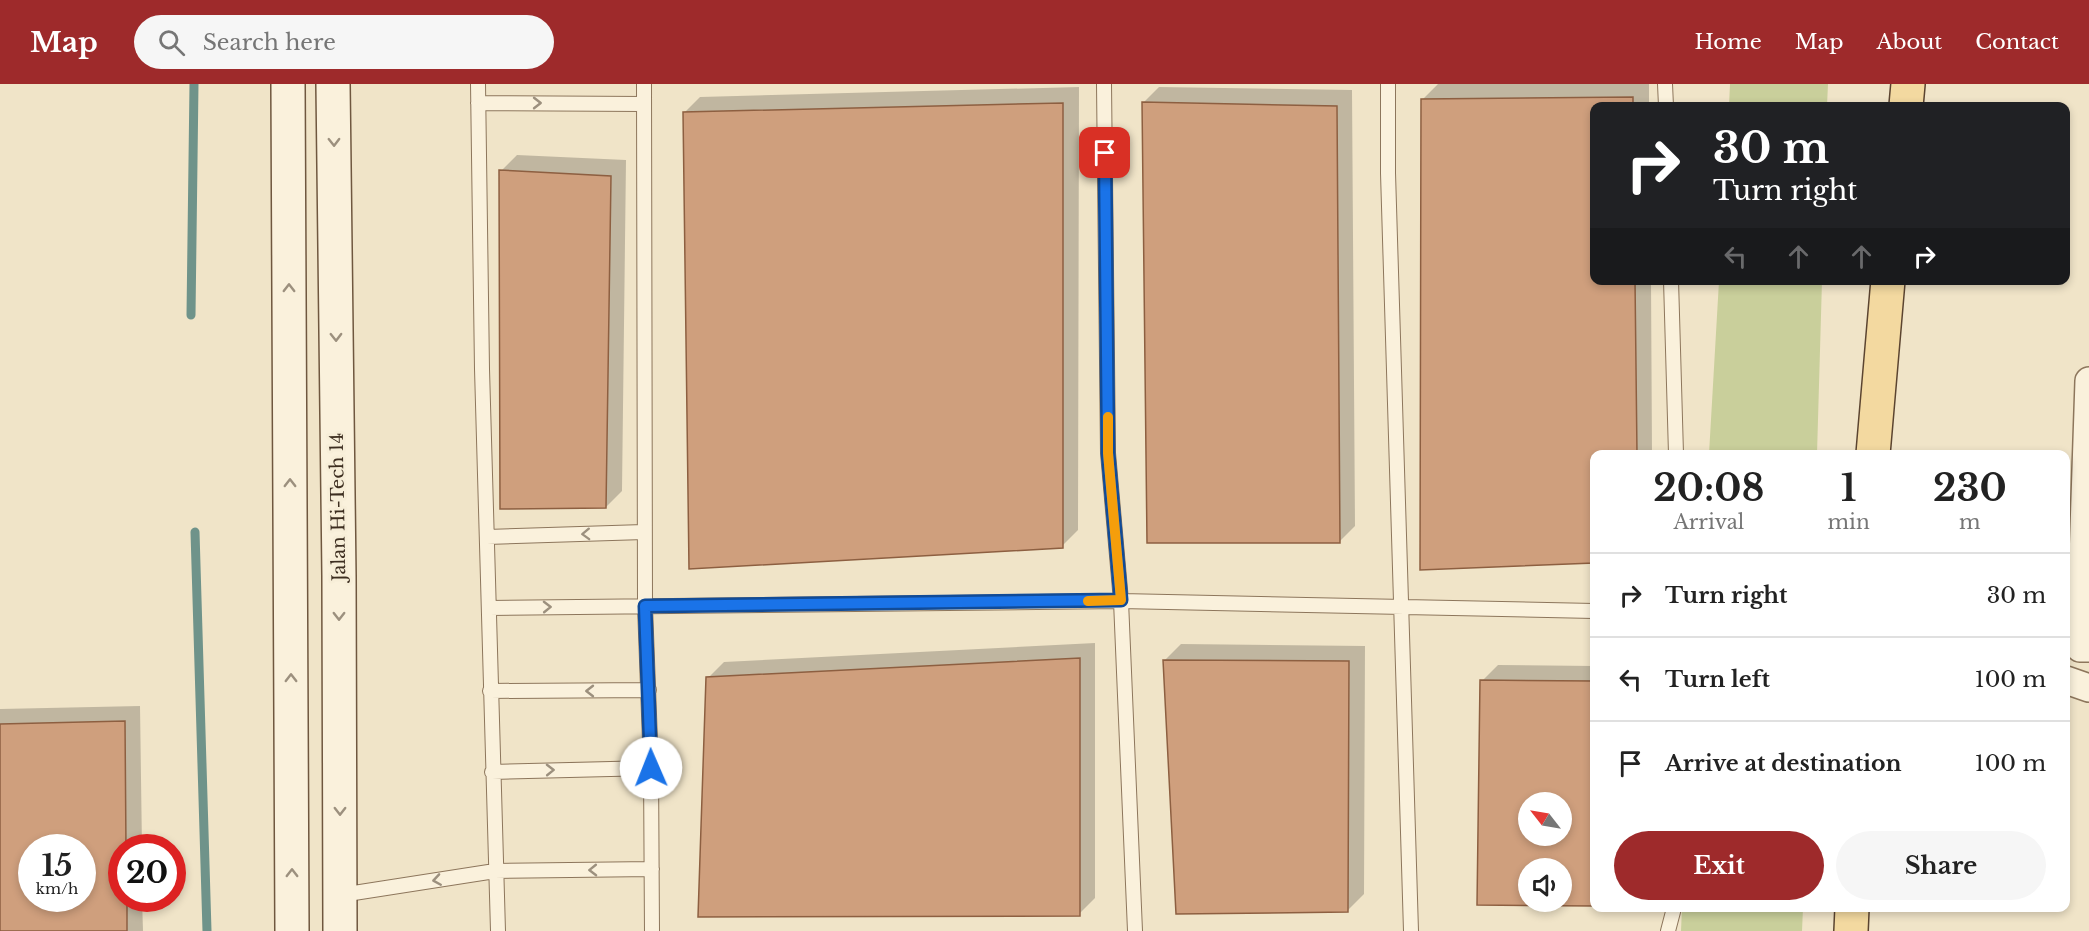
<!DOCTYPE html>
<html lang="en">
<head>
<meta charset="utf-8">
<style>
  :root { --surface:#fff; --page:#f6f6f6; --text:#222; --muted:#767676; --line:#e0e0e0; --accent:#9e2a2b }
  body { margin:0; font-family:"Libre Baskerville",serif; background:var(--page); color:var(--text); height:100vh; display:flex; flex-direction:column; font-size:22px; white-space:nowrap }
  * { box-sizing:border-box; margin:0 }
  p { font-size:20px; color:var(--muted) }
  .icon { flex:none; width:33px; height:33px; fill:none; stroke:currentColor; stroke-width:2; stroke-linecap:round; stroke-linejoin:round }
  .map { position:relative; flex:1; overflow:hidden }
  .sheet { position:absolute; left:1590px; top:366px; width:480px; height:462px; display:flex; flex-direction:column; background:var(--surface); border-radius:12px; box-shadow:0 3px 9px #0003 }
  .sheet>* { flex:none }
  .top-card { position:absolute; left:1590px; top:18px; width:480px; height:183px; border-radius:12px; box-shadow:0 3px 9px #0003; background:#202124; color:#fff; overflow:hidden }
  .needle { width:39px; rotate:301deg }
  .fabs { position:absolute; left:1518px; top:708px; display:grid; gap:12px }
  .fabs a { display:grid; place-items:center; width:54px; height:54px; border-radius:50%; background:var(--surface); box-shadow:0 3px 9px #0003; font-size:30px }
  .speed { position:absolute; left:18px; top:750px; display:flex; gap:12px; font-size:30px; font-weight:700; text-align:center }
  .speed>* { display:grid; place-content:center; width:78px; height:78px; border-radius:50%; background:var(--surface); box-shadow:0 3px 9px #0003; line-height:1 }
  .speed small { font-size:15px; font-weight:400 }
  .speed .limit { border:9px solid #d22; background:#fff; color:#111 }
  .pin { position:absolute; display:grid; place-items:center; width:51px; height:51px; color:#fff; margin:-26px; border-radius:12px; box-shadow:0 3px 9px #0006 }
  .me { position:absolute; width:66px; margin:-33px; rotate:359deg; stroke-linejoin:round; filter:drop-shadow(0 0 4px #0008) }
  .turn { display:flex; align-items:center; gap:21px; height:126px; padding:0 24px; font-size:27px }
  .turn .icon { width:78px; height:78px; stroke-width:2.5 }
  .turn b { display:block; font-size:42px; line-height:51px }
  .lanes { display:flex; align-items:center; height:57px; padding:0 24px; background:#0003; justify-content:center; gap:30px; direction:ltr }
  .lanes .off { opacity:.35 }
  .eta { display:flex; justify-content:space-evenly; align-items:center; height:102px; text-align:center }
  .eta b { font-size:36px; font-weight:700; line-height:42px }
  .primary-button { display:flex; gap:12px; margin-top:auto; padding:12px 24px }
  .primary-button a { flex:1; height:69px; border-radius:36px; background:var(--accent); color:#fff; font-size:24px; font-weight:700; line-height:69px; text-align:center }
  .primary-button a+a { background:var(--page); color:var(--text) }
  ul { padding:0; list-style:none }
  li { display:flex; align-items:center; gap:18px; height:84px; padding:0 24px; border-top:2px solid var(--line) }
  li div { flex:1 }
  li b { display:block; font-size:22px }
  li em { font-style:normal }
  header { display:flex; align-items:center; gap:36px; box-sizing:border-box; height:84px; padding:0 30px; background:var(--accent); color:#fff }
  header strong { font-size:28px }
  nav { display:flex; gap:33px; margin-inline-start:auto; font-size:21px }
  .search { width:420px; height:54px; background:var(--page); display:flex; align-items:center; gap:15px; box-sizing:border-box; padding:0 21px; border-radius:33px; color:var(--muted); font-size:22px }
  .map>svg:first-child { display:block }
</style>
</head>
<body>
<header>
<strong>Map</strong>
<div class="search"><svg class="icon" aria-label="search" viewBox="0 0 24 24"><circle cx="10" cy="10" r="6"/><path d="M15 15l6 6"/></svg>Search here</div>
<nav><a>Home</a><a>Map</a><a>About</a><a>Contact</a></nav>
</header>
<div class="map">
<svg width="2089" height="847" viewBox="0 0 2089 847">
  <rect width="100%" height="100%" fill="#f0e4c8"/>
  <path fill="#c9cf9b" d="M1730,0H1828L1827,22H1729Z
    M1719,197H1822L1817,370H1709Z
    M1682,824H1803L1802,847H1681Z"/>
  <path fill="#0003" fill-rule="evenodd" d="M1438,0H1649V22H1594V196H1651L1652,370H1594V478L1422,485L1423,15Z
    M1079,3L1078,446L1062,462L684,29L700,13Z
    M1159,3L1352,6L1355,442L1339,458L1143,19Z
    M517,71L626,76L622,407L606,423L501,87Z
    M1095,559V814L1079,830L708,594L724,578Z
    M1181,560L1365,562L1364,810L1348,826L1165,576Z
    M1498,581L1594,582V820L1479,819L1482,597ZM1528,718H1562V752H1528ZM1528,784H1562V818H1528Z
    M140,622L142,764H122V814H142L143,847H0V625ZM32,764H82V814H32Z"/>
  <g fill="none" stroke-linecap="round" stroke-linejoin="round">
    <path stroke="#6f938a" stroke-width="9" d="M191,231L194,0
      M195,448L207,847"/>
  </g>
  <path fill="#cf9f7d" stroke="#8d5f41" stroke-width="1.5" fill-rule="evenodd" d="M1633,13V22H1594V196H1635L1637,370H1594V479L1420,486L1421,15Z
    M1142,18L1337,22L1340,459H1147Z
    M1063,19V464L689,485L683,28Z
    M499,86L611,92L606,424L500,425Z
    M1080,574V832L698,833L706,593Z
    M1163,576L1349,577L1348,828L1176,830Z
    M1480,596L1594,597V822L1477,821ZM1528,718H1562V752H1528ZM1528,784H1562V818H1528Z
    M125,637L126,764H122V814H127V847H0V640ZM32,764H82V814H32Z"/>
  <g fill="none" stroke-linecap="round" stroke-linejoin="round">
    <g stroke="#8d765c" stroke-width="16">
      <path id="lane" d="M478,0L482,285L498,847
        M644,0L645,522L651,684L652,847
        M1104,0L1108,369L1121,517L1135,847
        M1388,0V89L1411,847
        M1665,0L1666,22
        M478,19L644,20
        M1671,196L1676,370
        M487,453L644,448
        M489,524L1121,517L1594,527
        M490,607L649,606
        M492,688L651,684
        M341,811L495,787L652,785
        M1668,847L1674,824"/>
    </g>
    <g stroke="#8d765c" stroke-width="30">
      <path id="street" d="M2089,297L2080,564H2089
        M2066,596L2089,604"/>
    </g>
    <g stroke="#6f573f" stroke-width="36">
      <path id="secondary" d="M288,0L292,847
        M333,0L339,492L340,847"/>
    </g>
    <g stroke="#5b4430" stroke-width="36">
      <path id="primary" d="M1906,22L1908,0
        M1873,370L1888,196
        M1851,847L1852,824"/>
    </g>
    <use href="#lane" stroke="#faf1dc" stroke-width="14"/>
    <use href="#street" stroke="#faf1dc" stroke-width="27"/>
    <use href="#secondary" stroke="#faf1dc" stroke-width="33"/>
    <use href="#primary" stroke="#f3d9a0" stroke-width="33"/>
  </g>
  <defs><path id="oneway-chevron" d="M-2-3.5L2.5 0L-2 3.5" fill="none" stroke-width="1.6" stroke-linecap="round" stroke-linejoin="round" transform="scale(1.5)"/></defs>
  <g stroke="#9c907e">
    <use href="#oneway-chevron" transform="translate(537 19)"/>
    <use href="#oneway-chevron" transform="translate(334 58) rotate(89)"/>
    <use href="#oneway-chevron" transform="translate(289 204) rotate(-90)"/>
    <use href="#oneway-chevron" transform="translate(336 253) rotate(89)"/>
    <use href="#oneway-chevron" transform="translate(290 399) rotate(-90)"/>
    <use href="#oneway-chevron" transform="translate(586 450) rotate(178)"/>
    <use href="#oneway-chevron" transform="translate(547 523) rotate(-1)"/>
    <use href="#oneway-chevron" transform="translate(339 532) rotate(90)"/>
    <use href="#oneway-chevron" transform="translate(291 594) rotate(-90)"/>
    <use href="#oneway-chevron" transform="translate(590 607) rotate(180)"/>
    <use href="#oneway-chevron" transform="translate(550 686) rotate(-1)"/>
    <use href="#oneway-chevron" transform="translate(340 727) rotate(90)"/>
    <use href="#oneway-chevron" transform="translate(593 786) rotate(179)"/>
    <use href="#oneway-chevron" transform="translate(292 789) rotate(-90)"/>
    <use href="#oneway-chevron" transform="translate(437 796) rotate(171)"/>
  </g>
  <g fill="none" stroke-linecap="round" stroke-linejoin="round">
    <g stroke="#114b97" stroke-width="15">
      <path id="route" d="M651,684L645,522L1121,516L1108,369L1105,69"/>
    </g>
    <use href="#route" stroke="#1a73e8" stroke-width="10"/>
    <path stroke="#f59e0b" stroke-width="10" d="M1088,517L1121,516L1108,369V333"/>
  </g>
  <g text-anchor="middle" stroke-width="6" stroke-linejoin="round" paint-order="stroke">
    <g font-size="18" fill="#3d2e20" stroke="#f7eed8">
      <text transform="translate(338 423) rotate(-91)" y="6">Jalan Hi-Tech 14</text>
    </g>
  </g>
</svg>
<div class="fabs">
<a><svg class="needle" viewBox="-14 -14 28 28"><path d="M0-13l5 13h-10z" fill="#e53935"/><path d="M0 13l5-13h-10z" fill="#767676"/></svg></a>
<a><svg class="icon" aria-label="sound" viewBox="0 0 24 24"><path d="M4 9h4l5-4v14l-5-4H4zM17 9q2 3 0 6"/></svg></a>
</div>
<div class="speed"><div>15<small>km/h</small></div><div class="limit">20</div></div>
<div class="pin" style="left:1105px;top:69px;background:#d93025"><svg class="icon" aria-label="arrive" viewBox="0 0 24 24"><path d="M6 21V4h12l-3 4 3 4H6"/></svg></div>
<svg class="me" style="left:651px;top:684px" viewBox="-20 -20 40 40"><circle r="19" fill="#fff"/><path d="M0-13L10 11 0 6-10 11z" fill="#1a73e8"/></svg>
<div class="top-card">
<div class="turn"><svg class="icon" aria-label="right" viewBox="0 0 24 24"><path d="M7 20v-9h11M14 6l5 5-5 5"/></svg><div><b>30 m</b>Turn right</div></div>
<div class="lanes"><svg class="icon off" aria-label="left" viewBox="0 0 24 24"><path d="M17 20v-9H6M10 6l-5 5 5 5"/></svg><svg class="icon off" aria-label="ahead" viewBox="0 0 24 24"><path d="M12 20V5M6 11l6-6 6 6"/></svg><svg class="icon off" aria-label="ahead" viewBox="0 0 24 24"><path d="M12 20V5M6 11l6-6 6 6"/></svg><svg class="icon" aria-label="right" viewBox="0 0 24 24"><path d="M7 20v-9h11M14 6l5 5-5 5"/></svg></div>
</div>
<section class="sheet">
<div class="eta">
<div><b>20:08</b><p>Arrival</p></div>
<div><b>1</b><p>min</p></div>
<div><b>230</b><p>m</p></div>
</div>
<ul>
<li><svg class="icon" aria-label="right" viewBox="0 0 24 24"><path d="M7 20v-9h11M14 6l5 5-5 5"/></svg><div><b>Turn right</b></div><em>30 m</em></li>
<li><svg class="icon" aria-label="left" viewBox="0 0 24 24"><path d="M17 20v-9H6M10 6l-5 5 5 5"/></svg><div><b>Turn left</b></div><em>100 m</em></li>
<li><svg class="icon" aria-label="arrive" viewBox="0 0 24 24"><path d="M6 21V4h12l-3 4 3 4H6"/></svg><div><b>Arrive at destination</b></div><em>100 m</em></li>
</ul>
<div class="primary-button"><a>Exit</a><a>Share</a></div>
</section>
</div>
</body>
</html>
